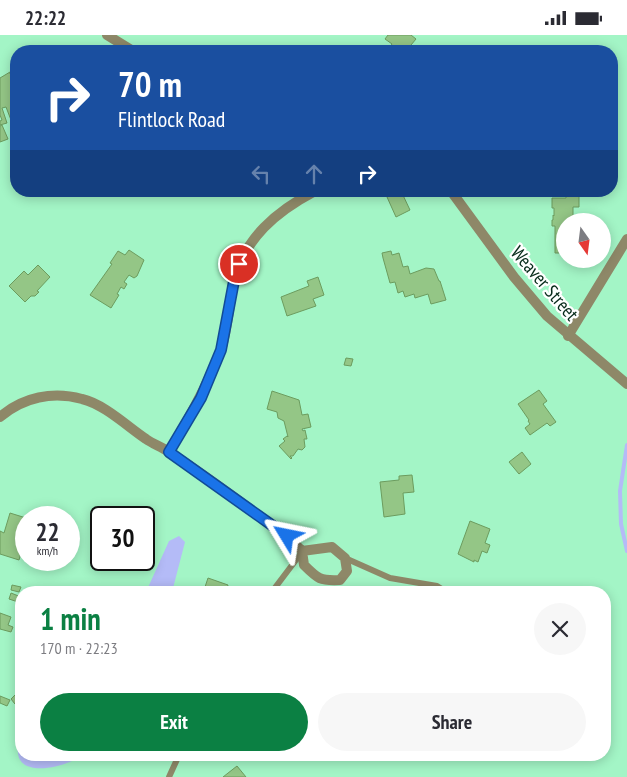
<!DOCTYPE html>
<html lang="en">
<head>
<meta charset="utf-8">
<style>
  :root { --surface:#fff; --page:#f7f7f7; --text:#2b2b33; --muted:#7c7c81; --accent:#0b8043 }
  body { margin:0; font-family:"PT Sans Narrow",sans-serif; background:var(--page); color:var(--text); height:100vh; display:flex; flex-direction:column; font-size:19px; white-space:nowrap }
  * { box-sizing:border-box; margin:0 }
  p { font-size:16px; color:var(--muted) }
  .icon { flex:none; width:28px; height:28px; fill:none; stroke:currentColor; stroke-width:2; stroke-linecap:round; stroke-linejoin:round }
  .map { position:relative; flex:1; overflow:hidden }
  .side { position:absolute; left:15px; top:551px; width:596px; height:175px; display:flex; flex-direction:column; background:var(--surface); border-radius:20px; box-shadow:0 2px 12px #0003 }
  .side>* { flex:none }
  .top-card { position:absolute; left:10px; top:10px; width:608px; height:152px; border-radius:20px; box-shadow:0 2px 12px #0003; background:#1a4fa0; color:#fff; overflow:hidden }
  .needle { width:32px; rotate:166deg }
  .tools { position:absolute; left:556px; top:178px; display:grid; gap:10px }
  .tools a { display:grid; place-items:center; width:55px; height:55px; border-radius:50%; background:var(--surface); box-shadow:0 2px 12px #0003; font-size:25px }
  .speed { position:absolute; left:15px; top:471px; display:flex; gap:10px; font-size:25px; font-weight:700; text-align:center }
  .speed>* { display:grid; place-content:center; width:65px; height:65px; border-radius:50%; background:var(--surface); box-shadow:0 2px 12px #0003; line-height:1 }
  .speed small { font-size:12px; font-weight:400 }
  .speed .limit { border:2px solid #111; border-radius:8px; background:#fff; color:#111 }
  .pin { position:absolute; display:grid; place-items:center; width:42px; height:42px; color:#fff; margin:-21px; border:2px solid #fff; border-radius:50%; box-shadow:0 1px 5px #0007 }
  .me { position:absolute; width:55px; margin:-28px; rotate:305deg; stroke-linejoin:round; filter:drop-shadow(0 0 4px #0008) }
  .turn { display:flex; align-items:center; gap:18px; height:105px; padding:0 25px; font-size:22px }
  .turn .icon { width:65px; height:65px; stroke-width:2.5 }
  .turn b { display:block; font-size:35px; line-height:42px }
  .lanes { display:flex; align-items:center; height:48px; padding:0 25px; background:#0003; justify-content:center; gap:25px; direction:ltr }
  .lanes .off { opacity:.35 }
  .round { display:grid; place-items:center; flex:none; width:52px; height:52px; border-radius:26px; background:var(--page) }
  .overview { display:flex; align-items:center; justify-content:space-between; height:85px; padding:0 25px }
  h1 { font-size:30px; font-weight:600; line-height:38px; color:var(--accent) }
  .primary-button { display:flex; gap:10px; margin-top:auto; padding:10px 25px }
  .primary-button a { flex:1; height:58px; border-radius:30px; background:var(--accent); color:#fff; font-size:20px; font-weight:600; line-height:58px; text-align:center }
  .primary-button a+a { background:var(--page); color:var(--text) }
  .status { display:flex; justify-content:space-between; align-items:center; height:35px; padding:0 25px; background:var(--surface); direction:ltr }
  .status svg { height:14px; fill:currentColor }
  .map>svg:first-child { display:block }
</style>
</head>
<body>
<div class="status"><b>22:22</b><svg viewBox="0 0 49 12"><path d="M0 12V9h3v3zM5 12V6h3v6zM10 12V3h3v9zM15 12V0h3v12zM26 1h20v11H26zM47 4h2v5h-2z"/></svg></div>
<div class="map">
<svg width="627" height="742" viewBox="0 0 627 742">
  <rect width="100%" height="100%" fill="#a3f5c6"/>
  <path fill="#b4bbf7" d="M179,501L185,507L172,557H146L169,506Z
    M21,704V720H82C69,731 27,742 19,723C17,717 17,710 21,704Z"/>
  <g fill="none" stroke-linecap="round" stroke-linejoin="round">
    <path stroke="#b4bbf7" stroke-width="4" d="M627,410L620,456L621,489L627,516"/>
  </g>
  <path fill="#94c686" stroke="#6c9c5e" d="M388,0H411L416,4L406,16H394L389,13L392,9L385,4Z
    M16,36V83L11,85L6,72L2,73L7,88L0,90V86L2,85L0,80V43L10,37V39Z
    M2,90L8,104L0,107V91Z
    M401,156L410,175L396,182L387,162Z
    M566,158H579V172H573V186H565V218H555V191H552V185H553V180L554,181V173H552V163H566Z
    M129,215L144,225L137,241L134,243L129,240L124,247L127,249L124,254L121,252L117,259L119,260L111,273L90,260L112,229L110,228L118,216L125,220Z
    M391,216L392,220L399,218L403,232L408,231L410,239L426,233L434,234L439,246H440L446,265L431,269L428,259L415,263L414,259L405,262L403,256L398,258L395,247L390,248L383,223L382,218Z
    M38,230L50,242L37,256L39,257L35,261H31L25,267L9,251L24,236L28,240Z
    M318,242L324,260L313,264L316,271L287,281L281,262L309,251L307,246Z
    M346,323L353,324L351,331L344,330Z
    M539,355L547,366L543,369L556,387L550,391L547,388L530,400L525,393L530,389L528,386L529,385L518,369Z
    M272,356L299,365L302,380L308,379L311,392L302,394L303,396L305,395L307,404H304L305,412L302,415L298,414L293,421H290L292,423L291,424L279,411L285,406L283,404L287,401L288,402L284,386L278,383L277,377L267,374Z
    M522,417L531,429L519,439L509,427Z
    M412,440L414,457L403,458L405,479L384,482L380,447L399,445V441Z
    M10,478L26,483V500L19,525L0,519V496L4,498Z
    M470,486L490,494L485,508L490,510L487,518L482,516L478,527L474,525V527L458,519Z
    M208,543L228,550L226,558H203Z
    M12,550L21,552L19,557L11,555Z
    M11,558L21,562V568L9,564Z
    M0,578L11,582L8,590L13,592L11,597L0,594Z
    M21,654V663L15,669L11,664Z
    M0,661L10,665L7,671L0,668Z
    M237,731L246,742H223Z"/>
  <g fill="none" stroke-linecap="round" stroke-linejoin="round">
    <path stroke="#8e8868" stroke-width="6" d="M345,523L390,543L437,551L448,558
      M271,558L302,517
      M169,742L179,720"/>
    <path stroke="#8e8868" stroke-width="10" d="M568,301L627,204
      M0,382C23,362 53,356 82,364C104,369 128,392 146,404C153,409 162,412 169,417C210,443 248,473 287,501L302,516L304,530C318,544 320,546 340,545L347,536L345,523L332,512L302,516
      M169,417C185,390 200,364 212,336C215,329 219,322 221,315C228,293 229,269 234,247C244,203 277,176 315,156"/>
    <path stroke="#8e8868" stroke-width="10" d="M107,0L133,16
      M451,156L514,242L547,281L627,349"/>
  </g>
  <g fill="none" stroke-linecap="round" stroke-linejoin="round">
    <g stroke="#114b97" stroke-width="12">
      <path id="route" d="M239,229L234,246L221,315L201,363L169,417L287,501"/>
    </g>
    <use href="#route" stroke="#1a73e8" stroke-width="9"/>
  </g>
  <g text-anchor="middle" stroke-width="4.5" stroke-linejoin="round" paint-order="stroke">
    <g font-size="19" fill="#082c1b" stroke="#fff">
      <text transform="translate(545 248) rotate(49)" y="7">Weaver Street</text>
    </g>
  </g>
</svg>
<div class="tools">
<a><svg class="needle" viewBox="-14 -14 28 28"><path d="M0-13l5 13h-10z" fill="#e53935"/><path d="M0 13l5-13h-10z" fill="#7c7c81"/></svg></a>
</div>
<div class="speed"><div>22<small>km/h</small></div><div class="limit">30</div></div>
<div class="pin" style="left:239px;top:229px;background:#d93025"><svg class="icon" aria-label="arrive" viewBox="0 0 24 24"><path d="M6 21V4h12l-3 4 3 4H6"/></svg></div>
<svg class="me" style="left:287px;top:501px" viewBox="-20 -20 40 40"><path d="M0-17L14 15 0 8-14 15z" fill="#1a73e8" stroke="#fff" stroke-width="4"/></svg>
<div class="top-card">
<div class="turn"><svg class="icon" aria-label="right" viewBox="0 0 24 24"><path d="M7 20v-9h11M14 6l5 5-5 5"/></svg><div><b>70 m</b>Flintlock Road</div></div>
<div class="lanes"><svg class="icon off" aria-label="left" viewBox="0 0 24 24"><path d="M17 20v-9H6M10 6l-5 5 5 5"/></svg><svg class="icon off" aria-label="ahead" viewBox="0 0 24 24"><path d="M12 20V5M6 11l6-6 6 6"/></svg><svg class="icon" aria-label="right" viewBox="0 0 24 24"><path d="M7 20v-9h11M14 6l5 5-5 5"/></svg></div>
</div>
<section class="side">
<div class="overview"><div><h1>1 min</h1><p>170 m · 22:23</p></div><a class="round"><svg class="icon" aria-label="close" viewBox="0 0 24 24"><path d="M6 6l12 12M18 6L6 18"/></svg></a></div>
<div class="primary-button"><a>Exit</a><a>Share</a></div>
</section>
</div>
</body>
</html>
